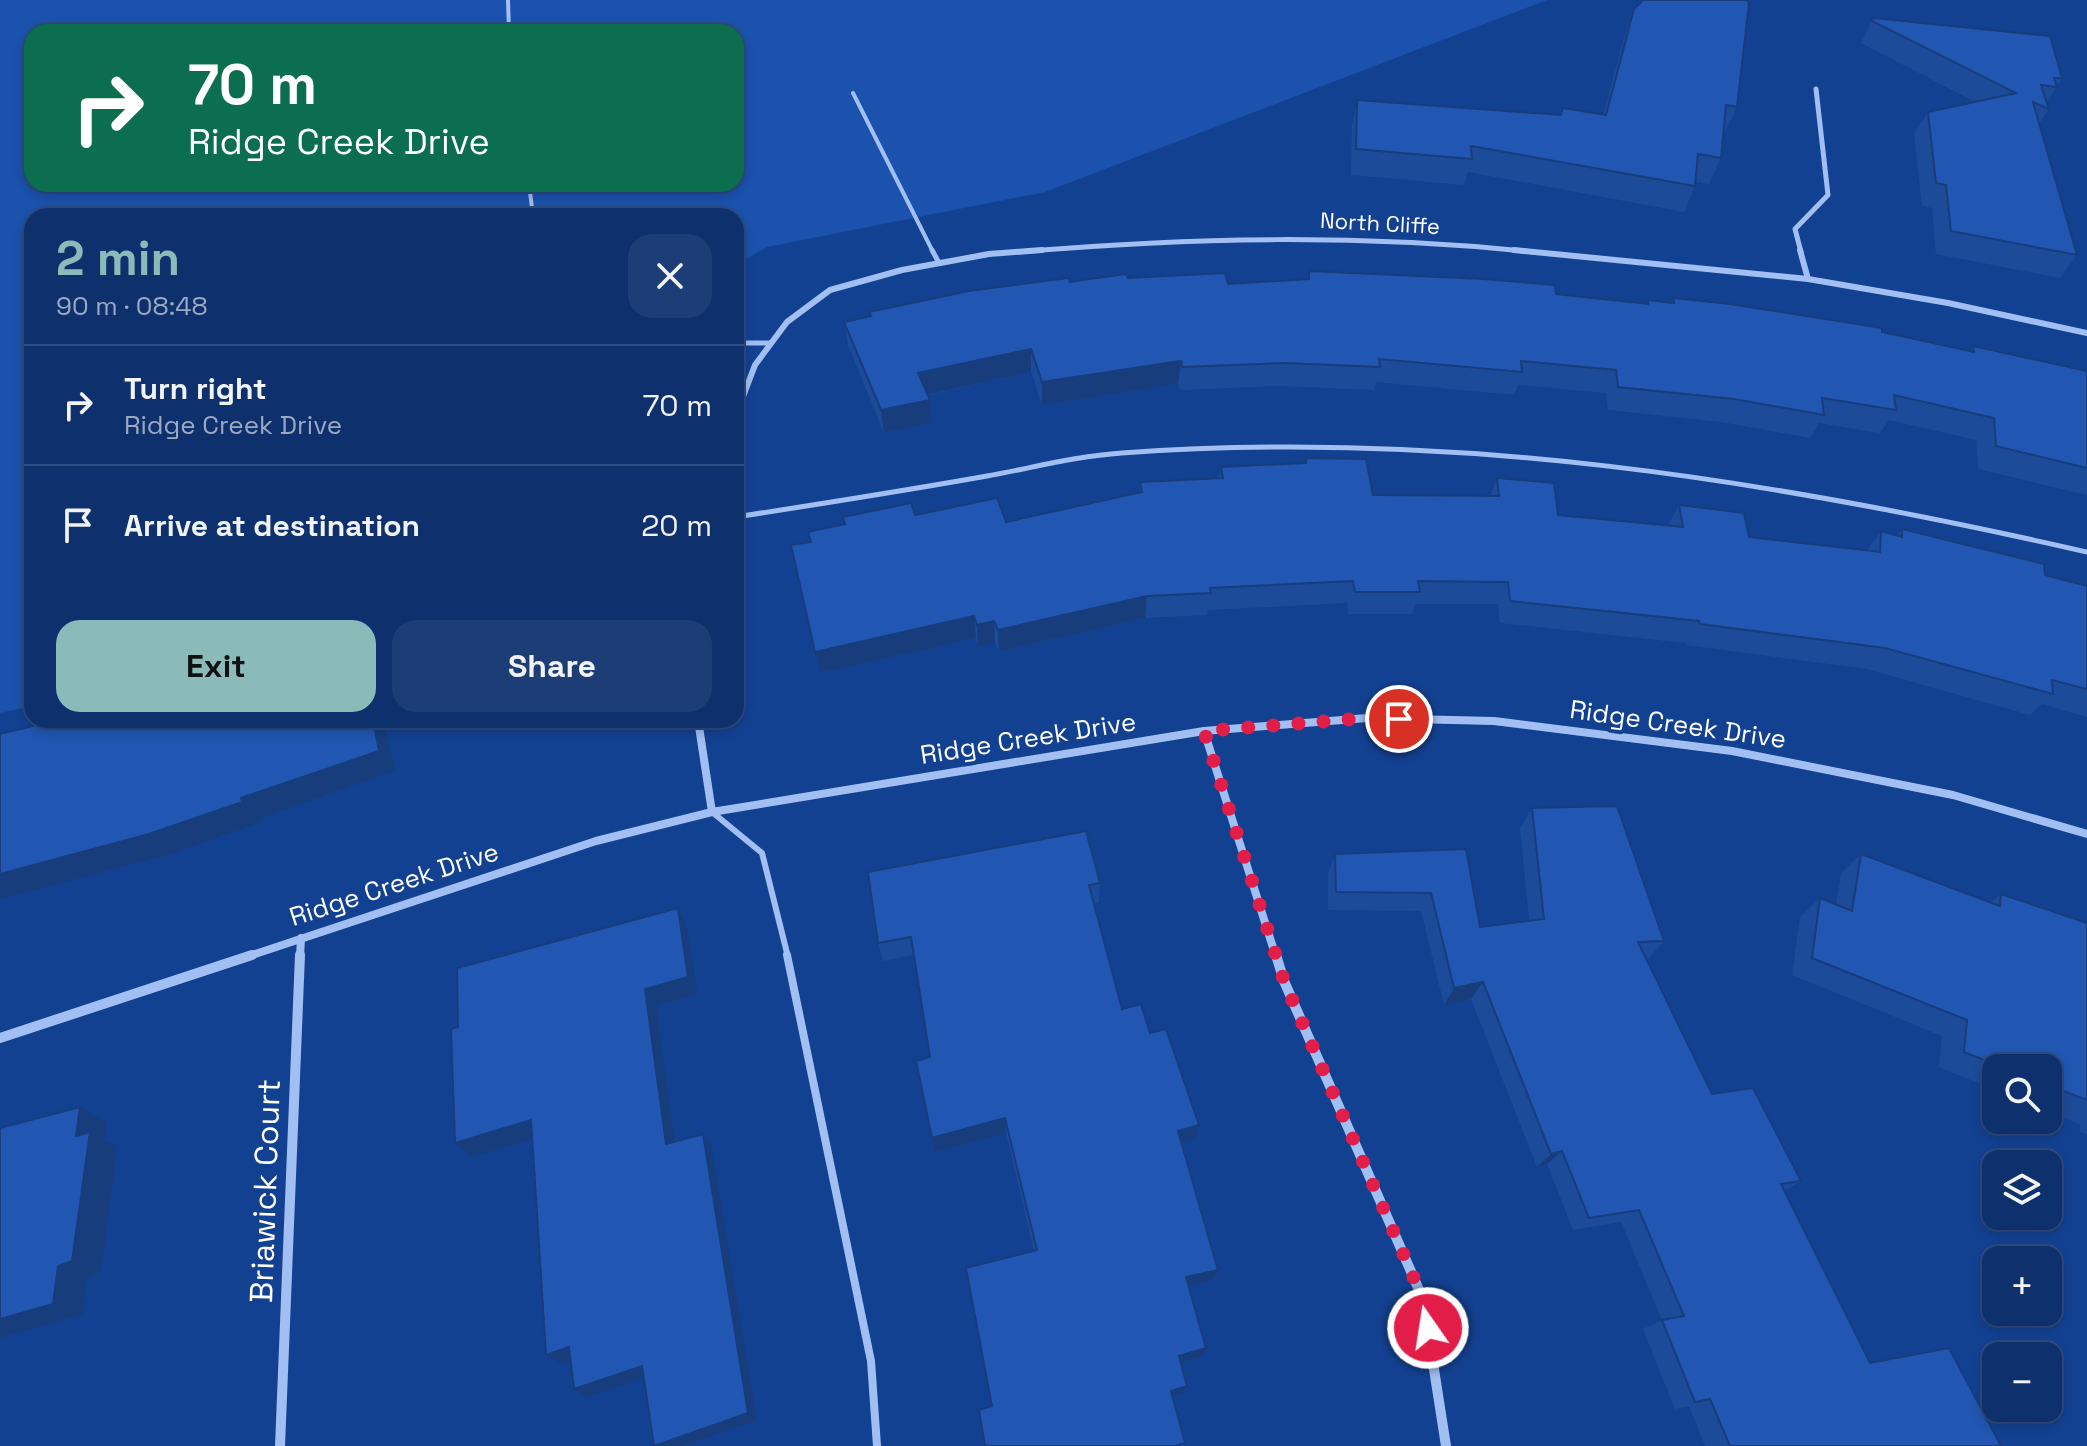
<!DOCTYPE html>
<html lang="en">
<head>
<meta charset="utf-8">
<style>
  :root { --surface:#0e316e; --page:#1c3d76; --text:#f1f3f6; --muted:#9ba9c2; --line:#2e4c81; --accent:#8bbbb9 }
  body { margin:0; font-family:"Space Grotesk",sans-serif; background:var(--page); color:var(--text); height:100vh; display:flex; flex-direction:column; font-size:30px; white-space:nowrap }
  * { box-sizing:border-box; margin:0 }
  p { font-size:26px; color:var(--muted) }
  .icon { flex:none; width:44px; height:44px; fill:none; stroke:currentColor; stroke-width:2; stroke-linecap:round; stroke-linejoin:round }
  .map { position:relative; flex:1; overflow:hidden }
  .details { position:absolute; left:24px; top:208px; width:720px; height:520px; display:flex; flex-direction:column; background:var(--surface); border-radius:24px; box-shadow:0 4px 12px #0003,0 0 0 2px var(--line) }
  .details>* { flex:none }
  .banner { position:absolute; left:24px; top:24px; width:720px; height:168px; border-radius:24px; box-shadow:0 4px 12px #0003,0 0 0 2px var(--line); background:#0b6e4f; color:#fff; overflow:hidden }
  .controls { position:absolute; left:1982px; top:1054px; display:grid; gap:16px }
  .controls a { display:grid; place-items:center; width:80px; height:80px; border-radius:16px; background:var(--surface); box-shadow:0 4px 12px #0003,0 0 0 2px var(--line); font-size:40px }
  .pin { position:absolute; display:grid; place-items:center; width:68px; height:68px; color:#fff; margin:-34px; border:4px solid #fff; border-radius:50%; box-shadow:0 2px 8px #0007 }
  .me { position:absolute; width:88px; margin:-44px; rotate:347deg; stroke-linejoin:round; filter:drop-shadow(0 0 6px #0008) }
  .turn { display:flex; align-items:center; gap:28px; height:168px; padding:0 32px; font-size:36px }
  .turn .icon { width:104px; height:104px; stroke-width:2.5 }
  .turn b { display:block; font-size:56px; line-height:68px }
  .round { display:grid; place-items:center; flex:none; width:84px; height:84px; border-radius:24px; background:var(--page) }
  .headline { display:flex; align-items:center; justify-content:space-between; height:136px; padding:0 32px }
  h1 { font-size:48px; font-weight:700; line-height:60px; color:var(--accent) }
  .action { display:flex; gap:16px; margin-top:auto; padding:16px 32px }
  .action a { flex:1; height:92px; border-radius:24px; background:var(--accent); color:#111; font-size:32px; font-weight:700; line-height:92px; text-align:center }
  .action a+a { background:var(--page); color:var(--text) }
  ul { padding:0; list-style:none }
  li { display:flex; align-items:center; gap:24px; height:120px; padding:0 32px; border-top:2px solid var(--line) }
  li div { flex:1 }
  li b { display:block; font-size:30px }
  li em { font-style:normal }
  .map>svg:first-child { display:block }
</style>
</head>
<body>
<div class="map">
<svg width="2087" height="1446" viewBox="0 0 2087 1446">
  <rect width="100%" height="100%" fill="#134192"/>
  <path fill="#1b52ad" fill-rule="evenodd" d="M0,0H1547L1045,192L767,247L736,265V216H32V706L0,713ZM32,32H736V184H32Z"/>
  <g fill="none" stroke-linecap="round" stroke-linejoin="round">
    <path stroke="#a1bff2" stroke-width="4" d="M508,0L509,32
      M853,93L933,252
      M529,184L533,216"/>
    <path stroke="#a1bff2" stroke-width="5" d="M932,250L939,263
      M736,343H771
      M736,517C820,504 903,491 987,476C1032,468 1076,456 1122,453C1451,429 1767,479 2087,552"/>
    <path stroke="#a1bff2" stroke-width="6" d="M712,812L762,853L788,957"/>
    <path stroke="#a1bff2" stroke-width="8" d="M787,955L871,1361L877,1446"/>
    <path stroke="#a1bff2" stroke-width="5" d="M1018,252C1192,237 1360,234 1534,252
      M1801,252L1795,229L1828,195L1816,89"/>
    <path stroke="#a1bff2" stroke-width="6" d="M1514,250L1808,279L1948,303L2087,333
      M1800,250L1808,279
      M736,415L755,365L787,322L830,290L902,270L989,254L1042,250"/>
    <path stroke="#a1bff2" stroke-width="8" d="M698,720L712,812
      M1204,731L1276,957
      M246,957L596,841L712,812L1204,731L1367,718L1494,721L1732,751L1953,795L2087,834
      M300,957L301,938"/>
    <path stroke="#a1bff2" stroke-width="10" d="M1276,955L1284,981L1423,1299L1446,1446
      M0,1038L252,955
      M280,1446L300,955"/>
  </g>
  <path fill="#1c4b99" d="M1634,9L1737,107L1725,132H1723L1721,158L1709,184L1696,182L1695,186L1684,212L1468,172L1464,185L1351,175L1352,125L1357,100L1561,115L1563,108L1603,115L1625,34Z
    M1873,18L2062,78L2047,103L2049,109L2039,124L2077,255L2060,278L1936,254L1932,208L1922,206L1914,134L1928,112L1975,102L1861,43Z
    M1309,271L1646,303L1648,300L1670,303L1673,298L1882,332L1970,351L1973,346L2087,371V495L1978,469L1976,440L1889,420L1880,433L1819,423L1810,438L1721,422L1608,410L1606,393L1518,385L1514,395L1376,382L1374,390L1281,386L1180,390L1178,384L1042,405L1031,372L928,395L932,422L884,433L848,345L844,322L870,317L869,312L1070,282L1128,278L1228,284L1307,279Z
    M1306,458L1373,495L1490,496L1497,478L1558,515L1668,525L1679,505L1749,537L1867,550L1881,531L1897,535L1902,529L2045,575L2087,586V717L2042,704L2030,715L1867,669L1686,645L1685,643L1500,623L1498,604H1416L1412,614H1348L1347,603L1208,610L1207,615L1145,618L999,651L995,643L978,647L976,638L820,673L791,545L811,542L844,524L843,517L915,515L1006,522L1140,493V482L1219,478L1221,467L1305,463Z
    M498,720H528L514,732Z
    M1532,808L1664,941L1648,959H1646L1712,1094L1801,1181L1784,1191L1870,1363L2001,1446H1705L1689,1406L1675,1409L1643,1329L1662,1320L1621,1222L1573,1230L1547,1164L1537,1167L1471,999L1444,1005L1421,911L1328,910V873L1335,854L1466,849L1480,927L1529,920L1520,828Z
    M1861,854L1990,902L2001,894L2087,923V1134L2080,1132V1124L2048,1111V1068H1996V1090L1939,1067L1942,1036L1792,975L1800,917L1820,898L1836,905L1841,873Z
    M868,872L1100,883L1099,902L1094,903L1122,1009L1150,1033L1199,1125L1195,1139L1182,1143L1218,1270L1213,1280L1188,1286L1201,1357L1181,1363L1187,1386L1183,1394L1173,1397L1185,1443L1183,1446H985L992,1406L1034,1251L1006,1133L935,1152L930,1057L914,955L883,961L878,943Z"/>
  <path fill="#173d7d" d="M1031,349V372L920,396L918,373Z
    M1181,361L1178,384L1042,405V382Z
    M930,400L932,422L884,433L881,410Z
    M1147,596L1145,618L999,651L998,630Z
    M974,616L976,638L820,673L815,652Z
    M994,621L995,643L978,647L977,625Z
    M373,720H384L395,771L260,818L261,822L171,854L0,899V874L241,798Z
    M507,720H528L514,732Z
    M678,908L687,927L698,994L656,1005L677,1158L666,1144L645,989Z
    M1483,982L1471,999L1444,1005L1454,988Z
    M80,1107L107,1122L104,1140L117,1146L101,1272L87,1277L83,1314L0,1338V1319L76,1136Z
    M1005,1118L1006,1133L935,1152L932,1138Z
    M531,1120L545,1135L471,1157L455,1143Z
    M1199,1125L1195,1139L1175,1145L1178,1131Z
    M703,1134L712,1148L757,1420L683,1446H654Z
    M1562,1151L1547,1164L1537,1167L1551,1154Z
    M1218,1270L1213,1280L1182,1288L1186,1277Z
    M569,1347L584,1356L562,1364L546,1355Z
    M1206,1348L1201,1357L1174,1365L1179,1356Z
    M642,1366L654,1374L588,1397L574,1389Z
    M1187,1386L1183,1394L1167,1398L1171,1391Z"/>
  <path fill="#2157b2" stroke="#173d7d" stroke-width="2" d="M1643,0H1747L1749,3L1737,107L1726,105L1721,158L1698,154L1695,186L1471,146L1472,159L1356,149L1357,100L1561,115L1563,108L1606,115L1634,9Z
    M1873,18L2050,36L2062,78H2054L2057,87L2041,85L2049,109L2033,102L2077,255L1951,231L1946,185L1936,183L1928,112L2016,93L1872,21Z
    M1309,271L1483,279L1555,285L1556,294L1648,304V300L1674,303L1673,298L1730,304L1882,328V332L1974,352L1973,346L2087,371V468L1996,446L1994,418L1894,395L1896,410L1822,398L1824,415L1734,399L1618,387L1616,370L1521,361L1522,372L1379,359L1380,367L1285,363L1182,367L1181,361L1042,382L1031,349L918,373L930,400L881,410L844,322L871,316L869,312L969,291L1068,278L1070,282L1126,274L1128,278L1225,273L1228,284L1309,279Z
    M1306,458L1366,459L1373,495L1499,496L1497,478L1554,483L1558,515L1683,527L1679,505L1744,513L1749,537L1880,552L1881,531L1902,537V529L2044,564L2045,575L2087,586V689L2052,680L2053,694L1885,648L1700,624L1699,621L1510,601L1508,582L1418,581L1420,592H1355L1353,581L1210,588L1211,593L1147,596L998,630L994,621L977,625L974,616L815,652L791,545L811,542L808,532L845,524L843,517L911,503L915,515L997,498L1006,522L1142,492L1140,482L1223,478L1221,467L1306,463Z
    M57,720H373L379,751L241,798L242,802L149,834L0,874V734Z
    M1617,806L1664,941L1638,942L1712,1094L1753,1088L1801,1181L1781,1184L1870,1363L1949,1348L2001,1446H1730L1710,1399L1695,1402L1662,1320L1684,1316L1639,1210L1589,1218L1562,1151L1551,1154L1483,982L1454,988L1431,893L1336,892L1335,854L1466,849L1480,927L1544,919L1532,808Z
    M1086,831L1100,883L1089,885L1122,1009L1141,1004L1150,1033L1166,1029L1199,1125L1178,1131L1218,1270L1186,1277L1206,1348L1179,1356L1187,1386L1171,1391L1185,1443L1175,1446H985L979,1410L992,1406L966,1268L1037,1250L1005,1118L932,1138L916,1061L930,1057L911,937L878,943L868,872Z
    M1861,854L2000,906L2001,894L2087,923V1100L2048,1085V1068H2005L1964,1052L1967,1020L1812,958L1820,898L1852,911Z
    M678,908L688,977L645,989L666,1144L703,1134L748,1413L654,1446L642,1366L574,1389L569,1347L546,1355L531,1120L455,1143L451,1029L458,1027L457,968Z
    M80,1107L76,1136L90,1132L72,1261L58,1266L53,1304L0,1319V1128Z"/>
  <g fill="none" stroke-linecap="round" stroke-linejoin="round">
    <path stroke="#e11d48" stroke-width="14" stroke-dasharray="0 25.2" d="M1399,719L1367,718L1204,731L1284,981L1423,1299L1428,1328"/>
  </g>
  <g text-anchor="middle" stroke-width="8" stroke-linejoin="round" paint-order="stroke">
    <g font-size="22" fill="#fff" stroke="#134192">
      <text transform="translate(1380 223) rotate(3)" y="8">North Cliffe</text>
    </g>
    <g font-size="26" fill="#fff" stroke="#134192">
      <text transform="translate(1678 724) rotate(8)" y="9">Ridge Creek Drive</text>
      <text transform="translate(1028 738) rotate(-9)" y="9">Ridge Creek Drive</text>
      <text transform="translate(394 884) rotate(-18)" y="9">Ridge Creek Drive</text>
    </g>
    <g font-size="32" fill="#fff" stroke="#134192">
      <text transform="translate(265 1191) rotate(-88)" y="11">Briawick Court</text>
    </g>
  </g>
</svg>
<div class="controls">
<a><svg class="icon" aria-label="search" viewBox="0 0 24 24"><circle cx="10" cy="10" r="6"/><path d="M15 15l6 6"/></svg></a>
<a><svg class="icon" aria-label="layers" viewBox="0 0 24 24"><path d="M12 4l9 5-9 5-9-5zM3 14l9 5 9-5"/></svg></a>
<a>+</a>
<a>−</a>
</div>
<div class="pin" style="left:1399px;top:719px;background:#d93025"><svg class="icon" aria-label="arrive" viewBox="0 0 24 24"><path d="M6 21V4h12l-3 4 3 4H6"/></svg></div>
<svg class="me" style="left:1428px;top:1328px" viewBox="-20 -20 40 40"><circle r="17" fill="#e11d48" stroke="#fff" stroke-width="3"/><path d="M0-11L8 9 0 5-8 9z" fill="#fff"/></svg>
<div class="banner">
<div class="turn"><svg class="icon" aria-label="right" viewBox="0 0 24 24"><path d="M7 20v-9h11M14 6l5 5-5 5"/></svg><div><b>70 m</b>Ridge Creek Drive</div></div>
</div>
<section class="details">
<div class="headline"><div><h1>2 min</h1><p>90 m · 08:48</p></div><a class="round"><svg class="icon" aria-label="close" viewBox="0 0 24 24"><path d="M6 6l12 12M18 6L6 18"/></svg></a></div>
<ul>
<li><svg class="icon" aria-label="right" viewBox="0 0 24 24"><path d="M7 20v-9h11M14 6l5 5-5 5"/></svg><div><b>Turn right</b><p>Ridge Creek Drive</p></div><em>70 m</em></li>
<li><svg class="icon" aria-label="arrive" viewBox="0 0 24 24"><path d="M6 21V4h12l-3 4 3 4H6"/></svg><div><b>Arrive at destination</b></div><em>20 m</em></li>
</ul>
<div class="action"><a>Exit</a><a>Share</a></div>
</section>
</div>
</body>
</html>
